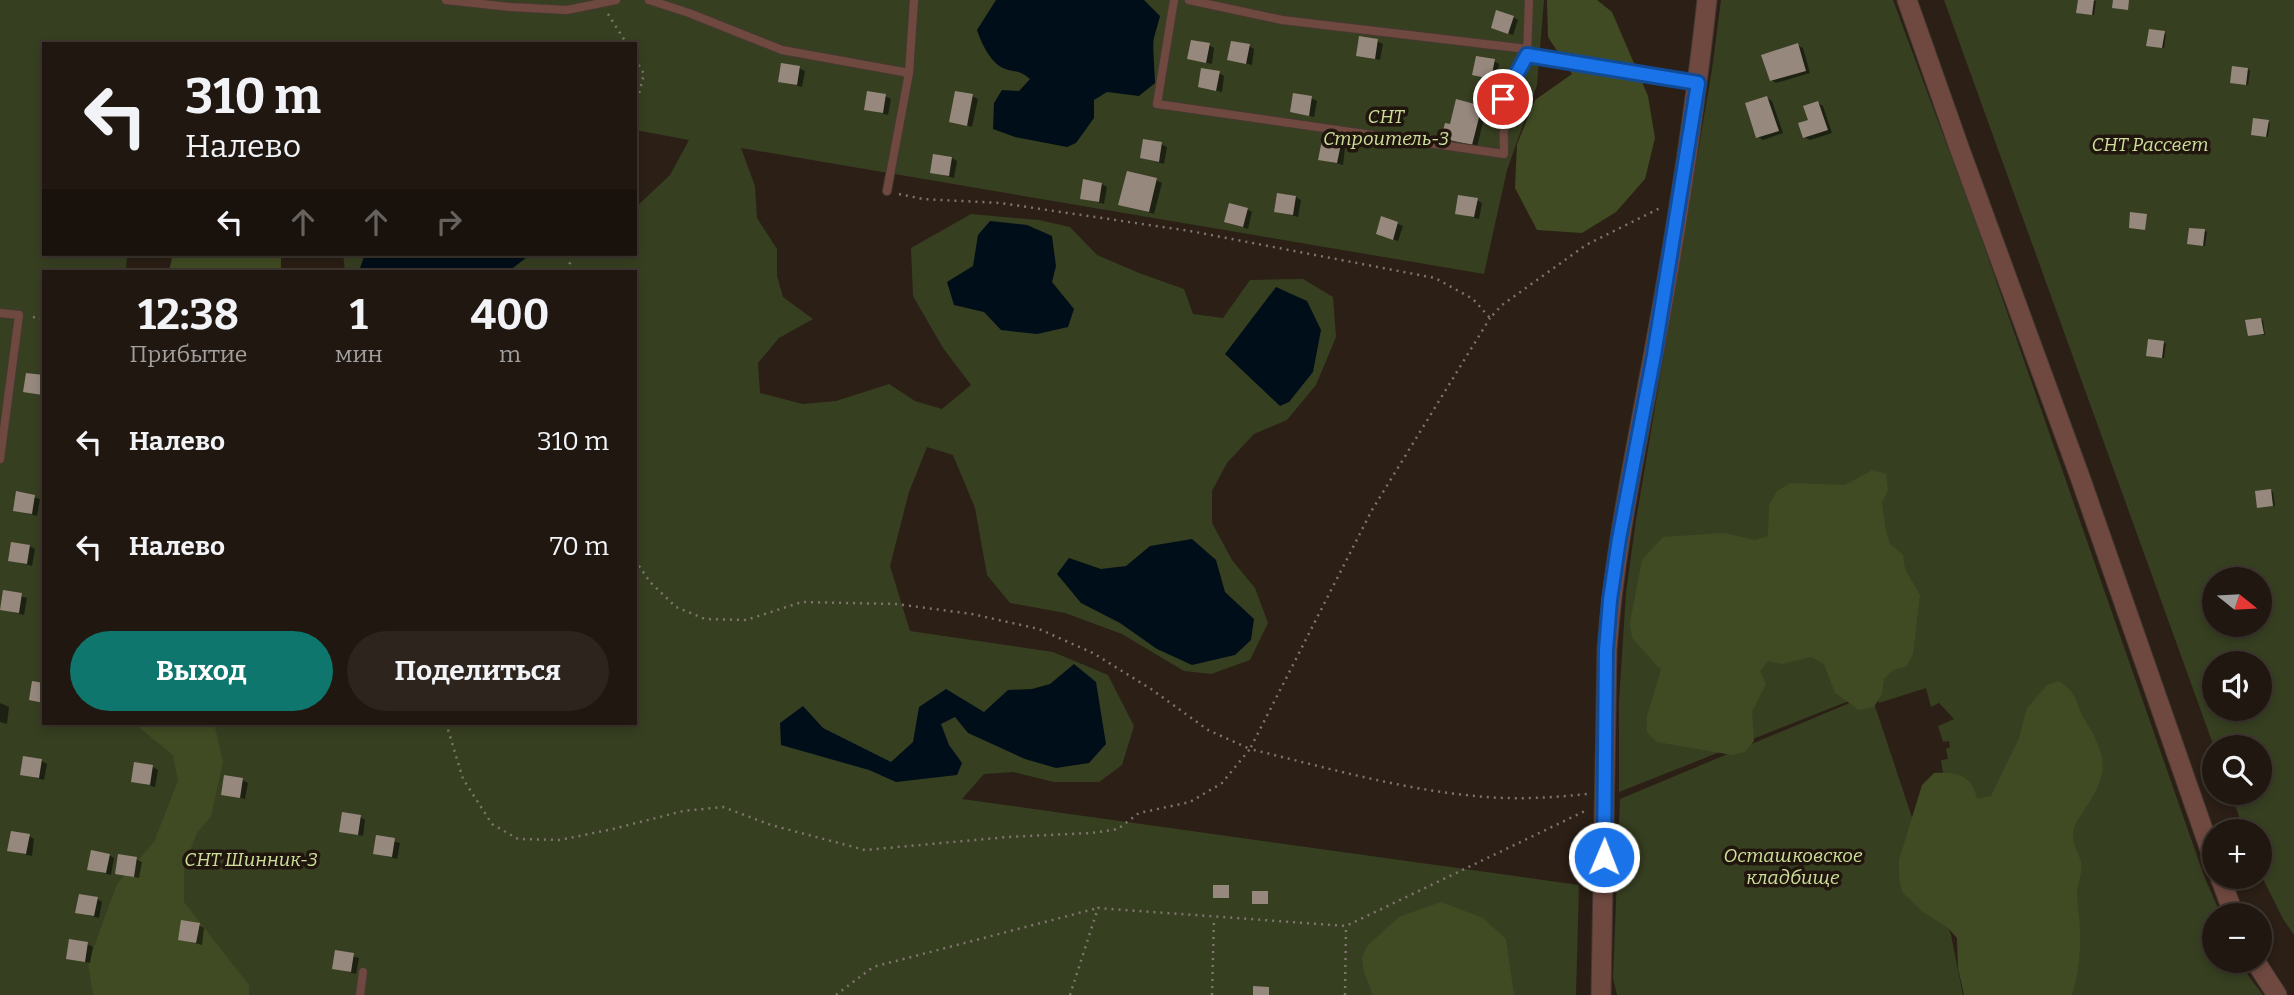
<!DOCTYPE html>
<html lang="ru">
<head>
<meta charset="utf-8">
<style>
  :root { --surface:#201710; --page:#2d241e; --text:#f1f3f6; --muted:#a29f9f; --line:#3d3630; --accent:#0f766e }
  body { margin:0; font-family:Bitter,serif; background:var(--page); color:var(--text); height:100vh; display:flex; flex-direction:column; font-size:26px; white-space:nowrap }
  * { box-sizing:border-box; margin:0 }
  p { font-size:23px; color:var(--muted) }
  .icon { flex:none; width:38px; height:38px; fill:none; stroke:currentColor; stroke-width:2; stroke-linecap:round; stroke-linejoin:round }
  .map { position:relative; flex:1; overflow:hidden }
  .details { position:absolute; left:42px; top:270px; width:595px; height:455px; display:flex; flex-direction:column; background:var(--surface); border-radius:0px; box-shadow:0 4px 10px #0003,0 0 0 2px var(--line) }
  .details>* { flex:none }
  .top-card { position:absolute; left:42px; top:42px; width:595px; height:214px; border-radius:0px; box-shadow:0 4px 10px #0003,0 0 0 2px var(--line); background:#201710; color:var(--text); overflow:hidden }
  .needle { width:46px; rotate:108deg }
  .buttons { position:absolute; left:2202px; top:567px; display:grid; gap:14px }
  .buttons a { display:grid; place-items:center; width:70px; height:70px; border-radius:50%; background:var(--surface); box-shadow:0 4px 10px #0003,0 0 0 2px var(--line); font-size:35px }
  .pin { position:absolute; display:grid; place-items:center; width:60px; height:60px; color:#fff; margin:-30px; border:4px solid #fff; border-radius:50%; box-shadow:0 2px 7px #0007 }
  .me { position:absolute; width:77px; margin:-38px; rotate:1deg; stroke-linejoin:round; filter:drop-shadow(0 0 5px #0008) }
  .turn { display:flex; align-items:center; gap:24px; height:147px; padding:0 28px; font-size:32px }
  .turn .icon { width:91px; height:91px; stroke-width:2.5 }
  .turn b { display:block; font-size:49px; line-height:60px }
  .lanes { display:flex; align-items:center; height:66px; padding:0 28px; background:#0003; justify-content:center; gap:35px; direction:ltr }
  .lanes .off { opacity:.35 }
  .eta { display:flex; justify-content:space-evenly; align-items:center; height:119px; text-align:center }
  .eta b { font-size:42px; font-weight:700; line-height:49px }
  .button { display:flex; gap:14px; margin-top:auto; padding:14px 28px }
  .button a { flex:1; height:80px; border-radius:42px; background:var(--accent); color:#fff; font-size:28px; font-weight:700; line-height:80px; text-align:center }
  .button a+a { background:var(--page); color:var(--text) }
  ul { padding:0; list-style:none }
  li { display:flex; align-items:center; gap:21px; height:105px; padding:0 28px }
  li div { flex:1 }
  li b { display:block; font-size:26px }
  li em { font-style:normal }
  .map>svg:first-child { display:block }
</style>
</head>
<body>
<div class="map">
<svg width="2294" height="995" viewBox="0 0 2294 995">
  <rect width="100%" height="100%" fill="#2b1f16"/>
  <path fill="#373f21" fill-rule="evenodd" d="M0,0H1544L1537,85L1507,170L1484,274L741,148L755,186L757,218L777,249V276L783,297L813,319L779,338L758,363L760,393L803,404L836,401L889,384L915,401L942,409L971,385L943,348L913,296L911,248L971,214L1039,220L1070,227L1097,255L1139,273L1184,289L1193,314L1223,318L1250,280L1303,279L1333,297L1336,337L1316,385L1287,420L1254,434L1227,463L1212,491V523L1232,560L1255,588L1268,623L1250,660L1211,674L1184,671L1122,634L1065,613L1010,603L987,575L975,508L953,455L927,447L909,492L890,566L910,631L1053,652L1108,675L1134,726L1122,765L1099,782H1054L1013,772L984,774L962,799L1579,885L1576,995H0ZM44,44H635V130L689,140L670,175L635,208V254H343L345,271H635V723H44V271H126L127,254H44Z
    M1721,0H1893L1977,226L2204,876L2221,915H2214V961H2241L2247,974L2263,995H2021L1945,786L1941,760L1948,759L1946,749L1950,747L1949,741L1943,742L1938,726L1954,719L1939,703L1931,707L1926,688L1879,703L1874,691L1619,792V702L1626,592L1636,520L1712,69Z
    M1944,0H2294V935L2283,919L2259,871V831H2244L2231,793H2259V747H2214ZM2214,579H2259V625H2214ZM2214,663H2259V709H2214Z
    M1871,694L1951,935L1963,995H1617L1613,978L1620,799Z"/>
  <path fill="#414b23" d="M1547,0H1597L1612,12L1648,96L1655,138L1645,179L1616,212L1582,233L1537,230L1515,188L1517,144L1535,100L1572,74L1548,37Z
    M173,254H281V271H169Z
    M1872,470L1886,474L1888,490L1882,503L1886,531L1890,544L1903,555L1905,569L1920,595L1913,654L1907,666L1893,670L1884,679L1882,694L1874,707L1859,710L1835,693L1824,664L1811,657L1782,664L1768,661L1760,671L1766,684L1752,712L1754,741L1745,752L1732,755L1657,742L1647,732V716L1661,670L1632,638L1630,623L1642,560L1663,537L1724,533L1755,540L1768,536L1769,505L1777,491L1790,483L1845,485Z
    M2059,681C2080,696 2073,700 2085,720C2109,760 2109,773 2083,812C2078,819 2072,828 2073,837C2073,845 2079,854 2081,862C2083,874 2077,883 2077,894C2077,906 2080,919 2080,931C2081,953 2078,975 2072,995H1964L1958,968L1957,938L1948,928L1923,912L1902,892L1899,877V860L1922,785L1934,773C1957,772 1972,775 1977,799L1991,796L2019,738L2027,708L2047,685Z
    M136,723H214L223,762L211,816L197,833L184,865V902L249,985V995H93L88,963L117,884L154,842L178,781L173,755L136,725Z
    M1441,902L1483,918L1506,939L1514,995H1373L1364,972L1362,957L1368,945L1399,917Z"/>
  <path fill="#000e19" d="M996,0H1144L1160,16C1158,24 1156,30 1154,38C1152,43 1155,74 1155,83L1139,96L1107,92L1094,100V118L1076,143L1067,147L1015,137L993,129L994,103L1002,90L1019,91L1030,79C1018,69 1015,73 1003,68C990,62 981,42 977,30Z
    M990,221L1027,225L1052,236L1056,266L1052,282L1074,309L1068,327L1037,334L1001,330L984,312L954,305L947,282L973,266L978,235Z
    M365,254H531L509,271H359Z
    M1276,287L1307,301L1321,330L1313,372L1289,402L1280,406L1225,354Z
    M1192,539L1216,560L1225,592L1254,619L1251,640L1235,655L1192,665L1157,649L1120,623L1081,603L1057,574L1069,558L1101,569L1126,566L1150,546Z
    M1074,664L1096,682L1106,744L1089,763L1056,768L1025,759L968,733L955,717L941,724L949,745L962,763L957,775L896,782L869,770L781,745L780,723L803,706L823,728L891,762L913,742L919,707L946,689L984,712L1008,690L1032,689L1050,684Z"/>
  <path fill="#0007" d="M2079,0L2096,1L2094,15L2080,13Z
    M1513,17L1518,20L1513,35L1498,30Z
    M2164,33L2166,34L2164,48L2150,46Z
    M1377,41L1383,44L1380,60L1358,55Z
    M1209,45L1214,48L1212,64L1189,59Z
    M1797,45L1803,48L1810,73L1776,83L1771,80Z
    M1249,46L1254,49L1252,65L1229,59Z
    M1494,61L1499,64L1496,80L1474,74Z
    M799,68L805,71L802,87L780,81Z
    M2248,69L2250,71L2248,85L2234,83Z
    M1219,73L1224,76L1222,92L1199,86Z
    M885,96L891,99L888,115L866,109Z
    M972,96L978,99L972,127L951,121Z
    M1311,98L1317,101L1314,117L1292,112Z
    M1767,98L1772,101L1783,133L1763,140L1758,137Z
    M1818,103L1823,106L1832,133L1810,140L1804,137Z
    M1481,107L1486,110L1477,147L1443,137L1451,126Z
    M2268,122L2270,123L2268,137L2255,135Z
    M1161,144L1167,147L1164,164L1142,158Z
    M1340,145L1345,148L1343,165L1320,159Z
    M952,158L957,161L954,178L932,172Z
    M1156,180L1162,183L1154,214L1120,204Z
    M1102,184L1107,187L1104,204L1082,198Z
    M1296,197L1301,200L1298,217L1276,211Z
    M1477,200L1482,203L1479,219L1457,213Z
    M1247,209L1252,212L1248,229L1226,221Z
    M1383,218L1403,226L1398,241L1383,236Z
    M2205,231L2207,232L2205,246L2189,243Z
    M2261,319L2263,321L2265,335H2249Z
    M2164,343L2166,344L2164,358L2148,355Z
    M44,377V396L25,391Z
    M2271,491L2273,492L2275,506L2259,507Z
    M18,493L40,499L37,516L15,510Z
    M30,546L35,549L32,566L10,560Z
    M5,592L27,598L24,615L2,609Z
    M0,703L9,707L7,724L0,722Z
    M42,761L47,764L44,780L22,774Z
    M153,767L158,770L155,787L133,781Z
    M242,780L248,783L245,799L223,794Z
    M360,817L365,820L363,836L341,831Z
    M29,836L34,839L32,856L9,850Z
    M378,837L400,843L397,859L375,853Z
    M109,855L114,858L111,875L89,869Z
    M136,859L142,862L139,878L117,873Z
    M97,899L102,902L99,918L77,912Z
    M199,925L204,928L202,945L179,939Z
    M87,944L93,947L90,963L68,958Z
    M337,952L359,958L356,974L334,968Z"/>
  <path fill="#97887d" d="M2078,0H2094L2092,15L2076,13Z
    M2113,0H2129L2128,10L2112,8Z
    M1496,10L1514,16L1508,34L1491,28Z
    M2149,29L2165,31L2162,48L2146,46Z
    M1359,36L1378,39L1375,59L1356,56Z
    M1191,40L1210,43L1206,63L1187,59Z
    M1231,41L1250,44L1246,64L1227,60Z
    M1798,43L1806,71L1770,81L1761,55Z
    M1476,56L1495,59L1491,79L1472,75Z
    M781,63L800,66L797,85L778,82Z
    M2232,66L2248,68L2246,85L2230,83Z
    M1201,68L1220,71L1216,91L1198,87Z
    M867,91L886,94L883,113L864,110Z
    M955,91L973,94L967,126L949,122Z
    M1293,93L1312,96L1309,116L1290,112Z
    M1767,96L1779,131L1756,138L1745,103Z
    M1456,99L1482,106L1472,145L1441,138L1445,123L1450,124Z
    M1818,101L1828,130L1803,138L1798,123L1808,120L1803,106Z
    M2253,118L2269,120L2266,137L2251,135Z
    M1143,139L1162,142L1159,162L1140,158Z
    M1322,140L1341,144L1337,163L1318,160Z
    M933,154L952,157L949,176L930,173Z
    M1127,171L1157,178L1149,212L1118,205Z
    M1083,179L1102,183L1099,202L1080,199Z
    M1277,193L1296,196L1293,215L1274,212Z
    M1458,195L1478,198L1474,217L1455,214Z
    M1229,203L1248,208L1243,227L1224,222Z
    M2130,212L2147,214L2145,230L2129,228Z
    M1381,216L1398,222L1393,240L1376,234Z
    M2189,228L2205,229L2203,246L2187,244Z
    M2261,318L2264,334L2248,336L2245,320Z
    M2148,339L2164,341L2162,358L2146,356Z
    M26,373L44,375L42,395L23,392Z
    M2271,489L2273,506L2257,508L2255,491Z
    M16,491L35,495L32,514L13,511Z
    M11,542L30,545L27,564L8,561Z
    M3,590L22,593L19,613L0,610Z
    M32,681L44,683V703L29,700Z
    M23,756L42,759L39,778L20,775Z
    M134,762L153,765L150,785L131,782Z
    M224,775L243,778L240,798L221,795Z
    M342,812L361,815L358,835L339,832Z
    M11,831L30,834L26,854L7,851Z
    M376,835L395,838L392,857L373,854Z
    M91,850L110,854L106,873L87,870Z
    M118,854L137,857L134,877L115,874Z
    M1213,885H1229V898H1213Z
    M1252,891H1268V904H1252Z
    M79,894L98,897L94,916L75,913Z
    M181,920L200,923L196,943L178,940Z
    M69,939L88,942L85,962L66,959Z
    M335,950L354,953L351,972L332,969Z
    M1253,986L1269,987V995H1253Z"/>
  <g fill="none" stroke-linecap="round" stroke-linejoin="round">
    <g stroke="#453931" stroke-width="10">
      <path id="service" d="M446,0L510,7L567,10L616,0
        M649,0L689,13L782,50L909,73
        M1174,0L1157,104L1504,154L1503,99L1527,55L1529,0
        M1189,0L1282,20L1527,49
        M1527,55L1695,83
        M887,191L909,73L914,0
        M0,313L19,315L0,459
        M360,995L363,972"/>
    </g>
    <g stroke="#453931" stroke-width="21">
      <path id="tertiary" d="M1907,0L1960,150L2080,477L2214,861
        M2220,877L2234,915
        M2255,961L2277,995
        M1601,995L1607,650C1614,551 1635,455 1653,357C1675,239 1694,119 1707,0"/>
    </g>
    <path stroke="#7f756d" stroke-width="2.5" stroke-dasharray="2 5" stroke-linecap="butt" d="M608,14L627,44
      M635,59L644,74L635,109
      M899,194L923,199L1000,203L1190,231L1435,278L1473,299L1490,318L1502,305L1586,245L1660,208
      M568,271L572,254
      M33,317L44,319
      M635,560L650,582L676,607L705,619L746,620L802,602L896,604L972,614L1039,629L1093,653L1151,689L1208,730L1250,749L1372,510L1490,318
      M446,723L463,779L492,824L518,839L560,840L613,829L683,811L723,807L771,825L865,850L1008,837L1092,833L1118,829L1139,813L1190,802L1222,783L1250,749C1324,767 1399,789 1475,796C1512,800 1550,798 1587,794
      M836,995L873,967L1098,908
      M1070,995L1098,908L1346,926L1585,811
      M1212,995L1214,918
      M1345,995L1346,926"/>
    <use href="#service" stroke="#6f4940" stroke-width="8"/>
    <use href="#tertiary" stroke="#6f4940" stroke-width="19"/>
  </g>
  <g fill="none" stroke-linecap="round" stroke-linejoin="round">
    <g stroke="#114b97" stroke-width="18">
      <path id="route" d="M1503,99L1527,55L1698,83L1654,355L1619,539L1610,600L1606,650L1604,857"/>
    </g>
    <use href="#route" stroke="#1a73e8" stroke-width="12"/>
  </g>
  <g text-anchor="middle" stroke-width="7" stroke-linejoin="round" paint-order="stroke">
    <g font-size="19" font-style="italic" fill="#cde09b" stroke="#21160d">
      <text x="1386" y="123">СНТ<tspan x="1386" dy="22">Строитель-3</tspan></text>
      <text x="2150" y="151">СНТ Рассвет</text>
      <text x="1793" y="862">Осташковское<tspan x="1793" dy="22">кладбище</tspan></text>
      <text x="251" y="866">СНТ Шинник-3</text>
    </g>
  </g>
</svg>
<div class="buttons">
<a><svg class="needle" viewBox="-14 -14 28 28"><path d="M0-13l5 13h-10z" fill="#e53935"/><path d="M0 13l5-13h-10z" fill="#a29f9f"/></svg></a>
<a><svg class="icon" aria-label="sound" viewBox="0 0 24 24"><path d="M4 9h4l5-4v14l-5-4H4zM17 9q2 3 0 6"/></svg></a>
<a><svg class="icon" aria-label="search" viewBox="0 0 24 24"><circle cx="10" cy="10" r="6"/><path d="M15 15l6 6"/></svg></a>
<a>+</a>
<a>−</a>
</div>
<div class="pin" style="left:1503px;top:99px;background:#d93025"><svg class="icon" aria-label="arrive" viewBox="0 0 24 24"><path d="M6 21V4h12l-3 4 3 4H6"/></svg></div>
<svg class="me" style="left:1604px;top:857px" viewBox="-20 -20 40 40"><circle r="17" fill="#1a73e8" stroke="#fff" stroke-width="3"/><path d="M0-11L8 9 0 5-8 9z" fill="#fff"/></svg>
<div class="top-card">
<div class="turn"><svg class="icon" aria-label="left" viewBox="0 0 24 24"><path d="M17 20v-9H6M10 6l-5 5 5 5"/></svg><div><b>310 m</b>Налево</div></div>
<div class="lanes"><svg class="icon" aria-label="left" viewBox="0 0 24 24"><path d="M17 20v-9H6M10 6l-5 5 5 5"/></svg><svg class="icon off" aria-label="ahead" viewBox="0 0 24 24"><path d="M12 20V5M6 11l6-6 6 6"/></svg><svg class="icon off" aria-label="ahead" viewBox="0 0 24 24"><path d="M12 20V5M6 11l6-6 6 6"/></svg><svg class="icon off" aria-label="right" viewBox="0 0 24 24"><path d="M7 20v-9h11M14 6l5 5-5 5"/></svg></div>
</div>
<section class="details">
<div class="eta">
<div><b>12:38</b><p>Прибытие</p></div>
<div><b>1</b><p>мин</p></div>
<div><b>400</b><p>m</p></div>
</div>
<ul>
<li><svg class="icon" aria-label="left" viewBox="0 0 24 24"><path d="M17 20v-9H6M10 6l-5 5 5 5"/></svg><div><b>Налево</b></div><em>310 m</em></li>
<li><svg class="icon" aria-label="left" viewBox="0 0 24 24"><path d="M17 20v-9H6M10 6l-5 5 5 5"/></svg><div><b>Налево</b></div><em>70 m</em></li>
</ul>
<div class="button"><a>Выход</a><a>Поделиться</a></div>
</section>
</div>
</body>
</html>
